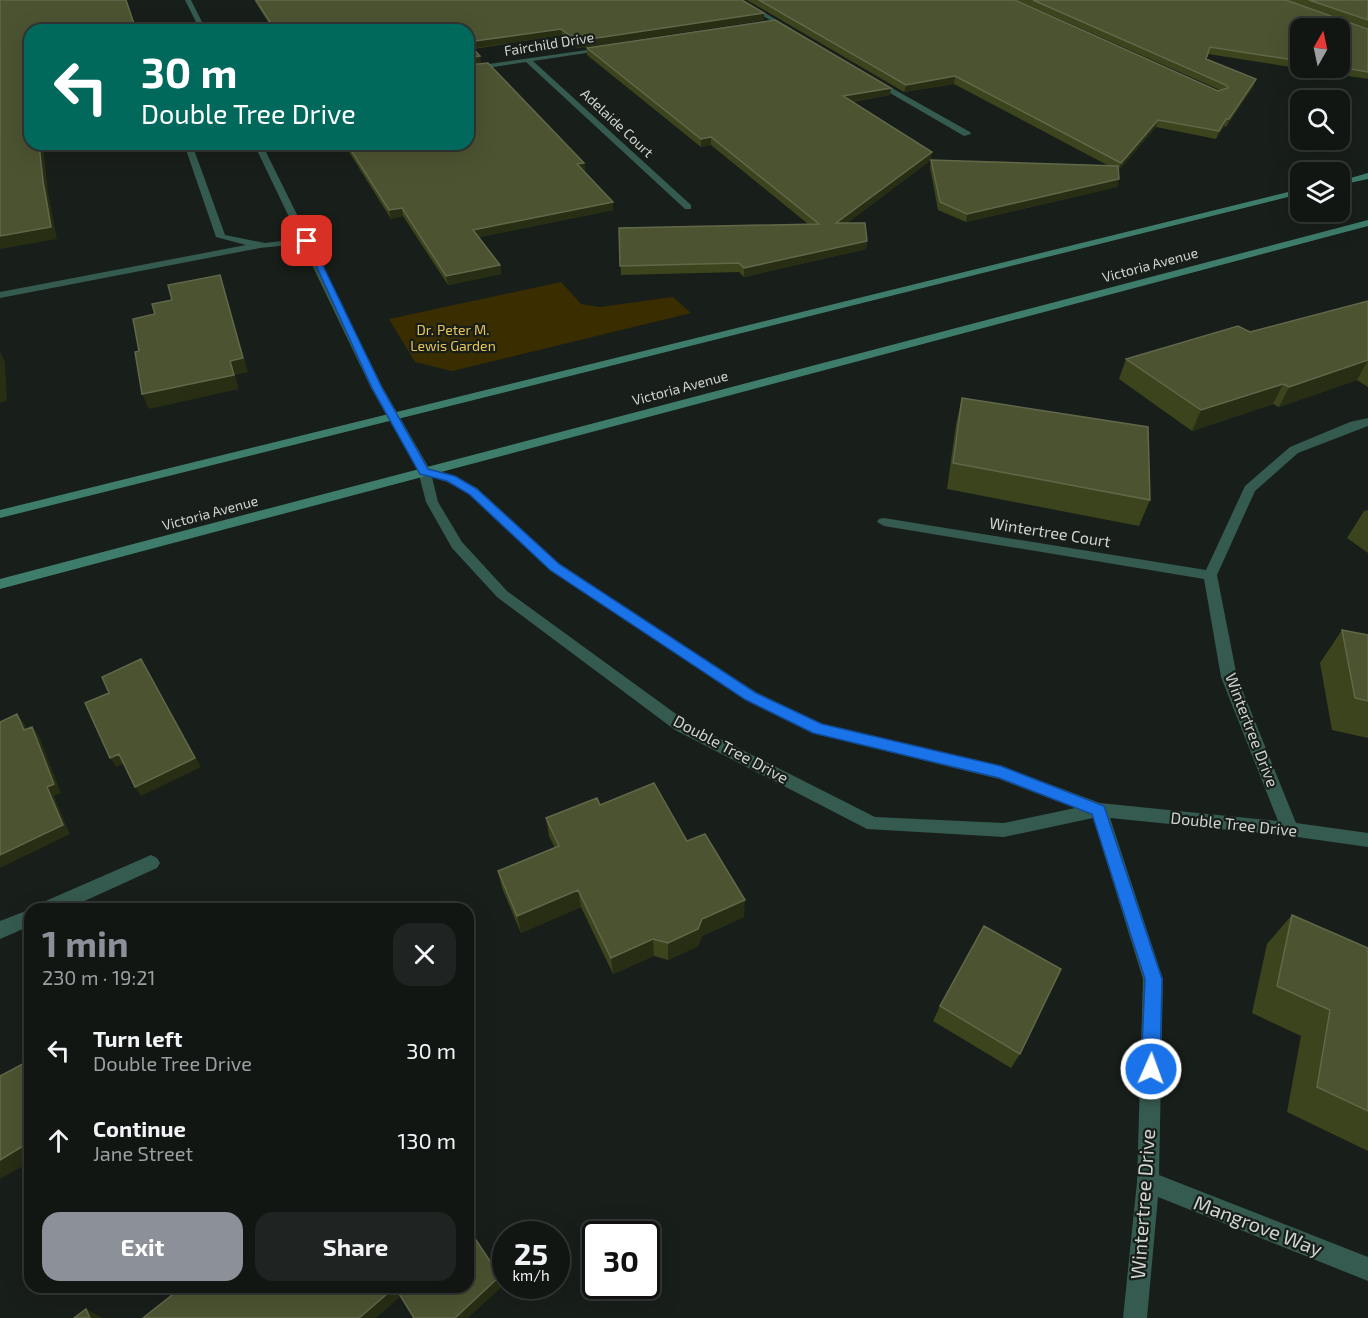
<!DOCTYPE html>
<html lang="en">
<head>
<meta charset="utf-8">
<style>
  :root { --surface:#121613; --page:#1f2321; --text:#f1f3f6; --muted:#9c9fa0; --line:#313533; --accent:#8c9099 }
  body { margin:0; font-family:"Exo 2",sans-serif; background:var(--page); color:var(--text); height:100vh; display:flex; flex-direction:column; font-size:22px; white-space:nowrap }
  * { box-sizing:border-box; margin:0 }
  p { font-size:20px; color:var(--muted) }
  .icon { flex:none; width:33px; height:33px; fill:none; stroke:currentColor; stroke-width:2; stroke-linecap:round; stroke-linejoin:round }
  .map { position:relative; flex:1; overflow:hidden }
  .side { position:absolute; left:24px; top:903px; width:450px; height:390px; display:flex; flex-direction:column; background:var(--surface); border-radius:18px; box-shadow:0 6px 24px #0002,0 0 0 2px var(--line) }
  .side>* { flex:none }
  .top-card { position:absolute; left:24px; top:24px; width:450px; height:126px; border-radius:18px; box-shadow:0 6px 24px #0002,0 0 0 2px var(--line); background:#00695c; color:#fff; overflow:hidden }
  .needle { width:39px; rotate:9deg }
  .buttons { position:absolute; left:1290px; top:18px; display:grid; gap:12px }
  .buttons a { display:grid; place-items:center; width:60px; height:60px; border-radius:12px; background:var(--surface); box-shadow:0 6px 24px #0002,0 0 0 2px var(--line); font-size:30px }
  .speed { position:absolute; left:492px; top:1221px; display:flex; gap:12px; font-size:30px; font-weight:700; text-align:center }
  .speed>* { display:grid; place-content:center; width:78px; height:78px; border-radius:50%; background:var(--surface); box-shadow:0 6px 24px #0002,0 0 0 2px var(--line); line-height:1 }
  .speed small { font-size:15px; font-weight:400 }
  .speed .limit { border:3px solid #111; border-radius:9px; background:#fff; color:#111 }
  .pin { position:absolute; display:grid; place-items:center; width:51px; height:51px; color:#fff; margin:-26px; border-radius:12px; box-shadow:0 3px 9px #0006 }
  .me { position:absolute; width:66px; margin:-33px; rotate:2deg; stroke-linejoin:round; filter:drop-shadow(0 0 4px #0008) }
  .turn { display:flex; align-items:center; gap:21px; height:126px; padding:0 18px; font-size:27px }
  .turn .icon { width:78px; height:78px; stroke-width:2.5 }
  .turn b { display:block; font-size:42px; line-height:51px }
  .round { display:grid; place-items:center; flex:none; width:63px; height:63px; border-radius:18px; background:var(--page) }
  .summary { display:flex; align-items:center; justify-content:space-between; height:102px; padding:0 18px }
  h1 { font-size:36px; font-weight:700; line-height:45px; color:var(--accent) }
  .button { display:flex; gap:12px; margin-top:auto; padding:12px 18px }
  .button a { flex:1; height:69px; border-radius:18px; background:var(--accent); color:#fff; font-size:24px; font-weight:700; line-height:69px; text-align:center }
  .button a+a { background:var(--page); color:var(--text) }
  ul { padding:0; list-style:none }
  li { display:flex; align-items:center; gap:18px; height:90px; padding:0 18px }
  li div { flex:1 }
  li b { display:block; font-size:22px }
  li em { font-style:normal }
  .map>svg:first-child { display:block }
</style>
</head>
<body>
<div class="map">
<svg width="1368" height="1318" viewBox="0 0 1368 1318">
  <rect width="100%" height="100%" fill="#181e19"/>
  <path fill="#3a2e00" d="M561,282L581,304L600,307L673,297L691,313L452,371L415,362L389,319Z"/>
  <g fill="none" stroke-linecap="round" stroke-linejoin="round">
    <path fill="#355a4f" fill-rule="evenodd" d="M184,144H192L225,235L265,243L307,238L312,241L310,243L260,248L0,298V292L246,245L216,237Z"/>
    <path fill="#355a4f" fill-rule="evenodd" d="M185,0H191L206,30H200Z
      M736,0H743L792,29L787,30Z
      M608,47L606,50L533,61L691,205V209H685L526,62L468,71V67Z
      M874,78L970,132L971,134L964,136L871,82Z
      M254,144H262L383,388L429,468L455,476L477,488L560,564L666,635L756,692L822,724L1001,766L1100,803L1278,821L1221,677L1204,579L884,526L877,522L879,519L884,518L1206,570L1245,486L1290,447L1350,422L1368,418V426L1298,453L1255,491L1217,575L1237,677L1296,823L1368,833V847L1290,836L1110,818L1163,979L1159,1175L1368,1257V1281L1158,1197L1147,1318H1123L1137,1182L1143,979L1093,818L1004,837L867,829L675,730L497,597L452,548L426,502L418,471L371,388ZM432,477L447,482L469,494L550,570L746,700L812,733L999,779L1075,808L1004,823L875,817L687,722L507,591L462,542L438,502Z
      M151,855L157,858L160,863L157,868L67,909H39L41,903Z
      M31,909L30,926L0,939V921Z"/>
    <path fill="#3e7d6b" fill-rule="evenodd" d="M1368,173V179L1340,185V181Z
      M1300,189V194L0,518V510Z
      M1368,220V226L0,589V579Z"/>
  </g>
  <path fill="#3c441d" fill-rule="evenodd" d="M254,0H742L764,13V20L578,48L562,35L474,49L481,63L468,65V30H273Z
    M747,0H1015L1218,91L1220,90L1017,0H1286L1368,29V79L1208,54L1206,59L1256,79L1253,87L1226,127L1224,126L1216,139L1156,127L1118,171L1119,179L1117,187L966,222L938,210L930,168L931,160L1109,166L954,84L904,92ZM1300,28L1340,68H1300Z
    M1287,0H1368V28Z
    M587,48L891,88L890,95L852,102L931,160L847,223L867,241L866,249L744,277L739,272L621,275L619,228L808,224L711,145L701,147L587,55Z
    M344,144H468L584,163L585,171H583L613,202V210L479,237L500,265L501,274L448,285L403,216L391,219Z
    M1368,301V387L1357,380L1279,407L1273,404L1192,431L1119,379L1126,359L1250,332Z
    M962,398L1150,500L1139,526L947,489L956,424Z
    M1368,510V553L1347,538L1364,511Z
    M1342,630L1368,635V738L1332,730L1320,663Z
    M600,805L687,841L744,917L702,936L698,946L668,960L654,956L613,974L581,907L521,933L502,888L498,871L555,848L549,836L546,818Z
    M1292,915L1368,948V1151L1287,1112L1301,1036L1252,1013L1267,944Z
    M940,1006L1020,1054L1011,1068L933,1021Z"/>
  <path fill="#272e14" d="M764,13V20L578,48L577,41Z
    M561,29L562,35L469,49L468,42Z
    M480,56L481,63L468,65V58Z
    M955,76L954,84L904,92L906,85Z
    M1256,79L1253,87L1226,127L1229,119Z
    M891,88L890,95L842,103L843,96Z
    M1226,119L1224,126L1216,139L1219,131Z
    M1158,120L1156,127L1118,171L1121,163Z
    M711,137V145L701,147V139Z
    M39,144H43L48,192L57,239L0,249V236Z
    M932,152L931,160L835,232L836,223Z
    M584,163L585,171L577,172V164Z
    M1119,179L1117,187L966,222L967,214Z
    M613,202V210L475,238L473,230Z
    M402,208L403,216L391,219L389,210Z
    M867,241L866,249L744,277V268Z
    M500,265L501,274L448,285L446,276Z
    M220,275L248,372L235,375L239,389L149,409L142,394L230,361Z
    M0,352L5,362L7,401L0,403Z
    M1368,360L1357,380L1279,407L1289,387Z
    M1283,384L1273,404L1192,431L1201,410Z
    M141,659L201,767L141,796L135,787Z
    M17,714L24,723L31,740L24,730Z
    M32,727L39,736L61,793L54,796L70,834L0,868V855L47,787Z
    M119,754L125,763L116,767L110,758Z
    M578,890L581,907L521,933L517,916Z
    M745,900L744,917L702,936L698,946L668,960V943L702,919Z
    M653,939L654,956L613,974L611,958Z
    M23,1146L30,1162L0,1179V1160Z
    M500,1276L505,1284L468,1318H455Z
    M395,1287L402,1295L376,1318H359Z
    M86,1309L101,1317V1318H90Z"/>
  <path fill="#4c5331" stroke="#61684a" stroke-width="1.5" d="M0,0H126L136,30H30V144H39L43,181L51,227L0,236Z
    M256,0H742L764,13L577,41L561,29L468,42V30H275Z
    M759,0H1015L1218,91L1228,88L1226,85L1033,0H1286L1368,29V72L1340,67V28H1300V61L1210,47L1206,59L1256,79L1229,119H1226L1219,131L1158,120L1121,163L955,76L906,85Z
    M1309,0H1368V20Z
    M775,20L891,88L843,96L932,152L836,223H865L867,241L744,268L739,263L620,266L619,228L819,224L711,137L701,139L587,48Z
    M468,43L480,56L468,58Z
    M488,63L584,163L577,164L613,202L473,230L500,265L446,276L402,208L389,210L347,144H468V65Z
    M931,160L1118,166L1119,179L967,214L940,202Z
    M220,275L243,358L230,361L234,375L142,394L135,352L139,351L133,319L155,314L152,304L172,300L168,285Z
    M1368,301V360L1289,387L1283,384L1201,410L1126,359L1238,326L1250,332Z
    M962,398L1148,427L1150,500L953,463Z
    M1342,630L1368,635V701L1355,698Z
    M141,659L195,758L135,787L119,754L110,758L85,703L109,693L102,677Z
    M17,714L24,730L32,727L54,784L47,787L63,825L0,855V722Z
    M654,783L687,841L705,834L745,900L702,919L698,929L668,943L653,939L611,958L578,890L517,916L498,871L559,846L546,818L597,798L600,805Z
    M1292,915L1368,948V1111L1317,1087L1330,1010L1277,986Z
    M984,926L1061,969L1020,1054L940,1006Z
    M30,1060V1172L23,1146L0,1160V1076Z
    M468,1228L500,1276L455,1318H414L395,1287L359,1318H143L172,1295L168,1287H468Z
    M86,1309L90,1318H74Z"/>
  <path fill="#1a73e8" stroke="#114b97" stroke-width="1.5" d="M304,239L311,241L382,388L428,469L455,476L477,489L559,564L756,693L822,724L1001,766L1104,806L1162,979L1160,1069L1157,1076L1151,1079L1144,1076L1141,1069L1145,979L1092,814L999,778L813,733L746,700L550,570L469,494L447,481L420,474L372,388Z"/>
  <g text-anchor="middle" stroke-width="4.5" stroke-linejoin="round" paint-order="stroke">
    <g font-size="14" fill="#d0d4d0" stroke="#181e19">
      <text transform="translate(549 44) rotate(-9)" y="5">Fairchild Drive</text>
      <text transform="translate(617 123) rotate(43)" y="5">Adelaide Court</text>
      <text transform="translate(1150 265) rotate(-15)" y="5">Victoria Avenue</text>
      <text transform="translate(680 388) rotate(-15)" y="5">Victoria Avenue</text>
      <text transform="translate(210 513) rotate(-15)" y="5">Victoria Avenue</text>
    </g>
    <g font-size="14" fill="#e7c557" stroke="#181e19">
      <text x="453" y="335">Dr. Peter M.<tspan x="453" dy="16">Lewis Garden</tspan></text>
    </g>
    <g font-size="16" fill="#d0d4d0" stroke="#181e19">
      <text transform="translate(1050 532) rotate(9)" y="6">Wintertree Court</text>
      <text transform="translate(1252 730) rotate(69)" y="6">Wintertree Drive</text>
      <text transform="translate(731 749) rotate(28)" y="6">Double Tree Drive</text>
      <text transform="translate(1234 824) rotate(6)" y="6">Double Tree Drive</text>
    </g>
    <g font-size="20" fill="#d0d4d0" stroke="#181e19">
      <text transform="translate(1143 1204) rotate(-86)" y="7">Wintertree Drive</text>
      <text transform="translate(1258 1226) rotate(21)" y="7">Mangrove Way</text>
    </g>
  </g>
</svg>
<div class="buttons">
<a><svg class="needle" viewBox="-14 -14 28 28"><path d="M0-13l5 13h-10z" fill="#e53935"/><path d="M0 13l5-13h-10z" fill="#9c9fa0"/></svg></a>
<a><svg class="icon" aria-label="search" viewBox="0 0 24 24"><circle cx="10" cy="10" r="6"/><path d="M15 15l6 6"/></svg></a>
<a><svg class="icon" aria-label="layers" viewBox="0 0 24 24"><path d="M12 4l9 5-9 5-9-5zM3 14l9 5 9-5"/></svg></a>
</div>
<div class="speed"><div>25<small>km/h</small></div><div class="limit">30</div></div>
<div class="pin" style="left:307px;top:241px;background:#d93025"><svg class="icon" aria-label="arrive" viewBox="0 0 24 24"><path d="M6 21V4h12l-3 4 3 4H6"/></svg></div>
<svg class="me" style="left:1151px;top:1069px" viewBox="-20 -20 40 40"><circle r="17" fill="#1a73e8" stroke="#fff" stroke-width="3"/><path d="M0-11L8 9 0 5-8 9z" fill="#fff"/></svg>
<div class="top-card">
<div class="turn"><svg class="icon" aria-label="left" viewBox="0 0 24 24"><path d="M17 20v-9H6M10 6l-5 5 5 5"/></svg><div><b>30 m</b>Double Tree Drive</div></div>
</div>
<section class="side">
<div class="summary"><div><h1>1 min</h1><p>230 m · 19:21</p></div><a class="round"><svg class="icon" aria-label="close" viewBox="0 0 24 24"><path d="M6 6l12 12M18 6L6 18"/></svg></a></div>
<ul>
<li><svg class="icon" aria-label="left" viewBox="0 0 24 24"><path d="M17 20v-9H6M10 6l-5 5 5 5"/></svg><div><b>Turn left</b><p>Double Tree Drive</p></div><em>30 m</em></li>
<li><svg class="icon" aria-label="ahead" viewBox="0 0 24 24"><path d="M12 20V5M6 11l6-6 6 6"/></svg><div><b>Continue</b><p>Jane Street</p></div><em>130 m</em></li>
</ul>
<div class="button"><a>Exit</a><a>Share</a></div>
</section>
</div>
</body>
</html>
